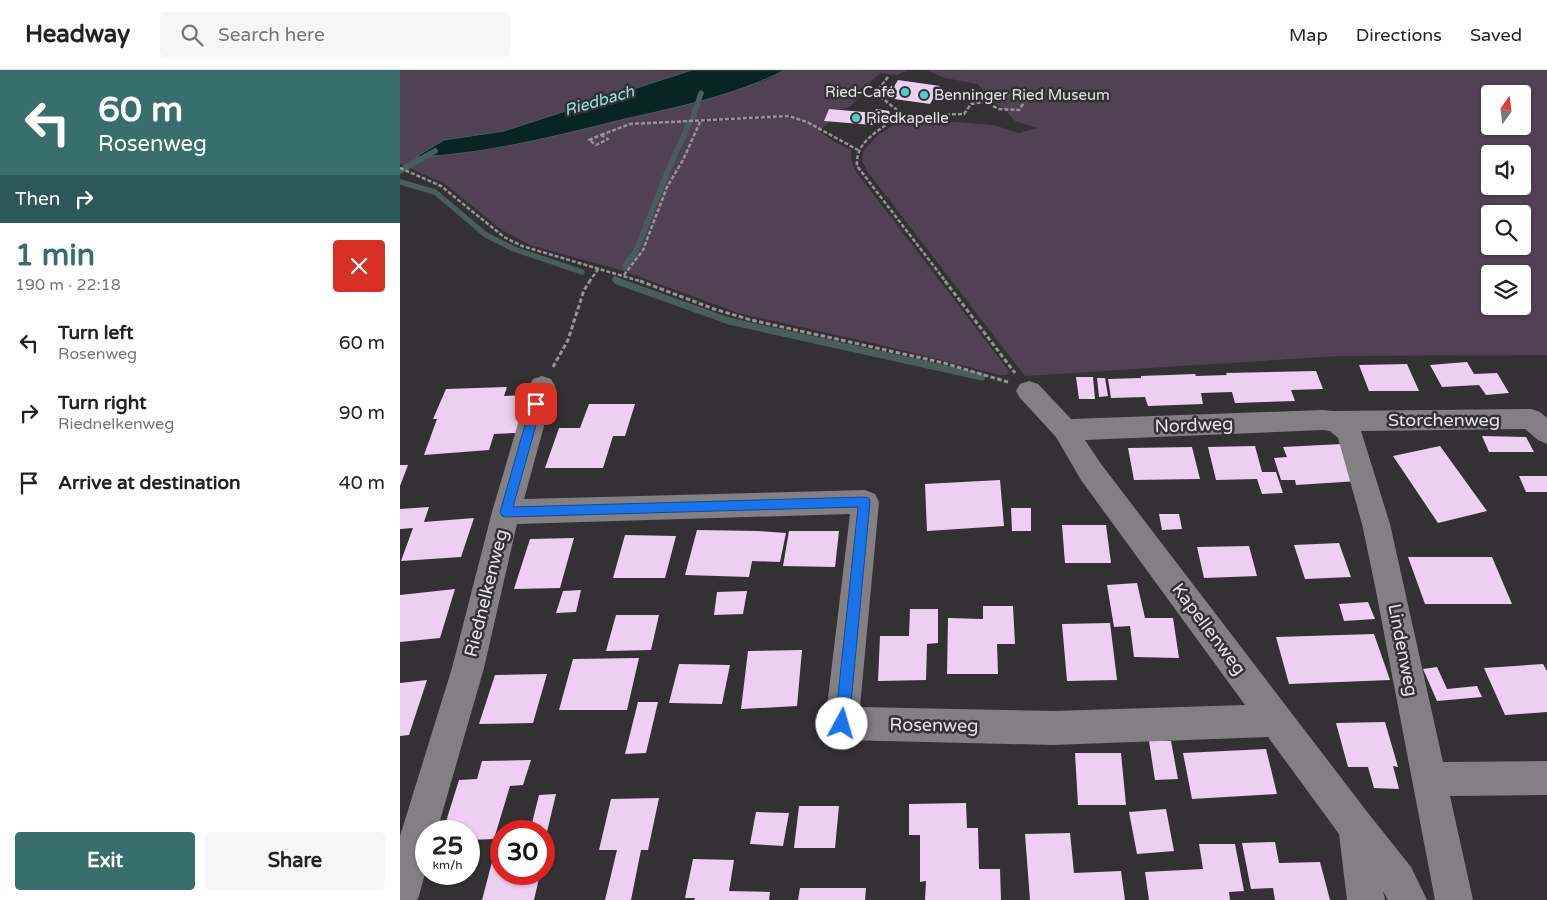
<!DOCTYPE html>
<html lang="en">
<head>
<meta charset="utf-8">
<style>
  :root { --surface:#fff; --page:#f6f6f6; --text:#222; --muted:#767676; --line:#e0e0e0; --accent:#386f6d }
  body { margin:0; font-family:"Varela Round",sans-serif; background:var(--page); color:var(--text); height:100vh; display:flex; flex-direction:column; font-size:19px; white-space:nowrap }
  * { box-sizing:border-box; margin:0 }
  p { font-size:16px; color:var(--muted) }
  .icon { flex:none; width:28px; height:28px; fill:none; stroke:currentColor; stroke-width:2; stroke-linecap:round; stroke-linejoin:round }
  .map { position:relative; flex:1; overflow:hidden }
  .details { display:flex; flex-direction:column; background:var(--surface); width:400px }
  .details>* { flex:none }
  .banner { background:#386f6d; color:#fff; overflow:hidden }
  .needle { width:32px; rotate:14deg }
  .fabs { position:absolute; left:1081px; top:15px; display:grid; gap:10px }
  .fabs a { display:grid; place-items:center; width:50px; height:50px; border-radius:5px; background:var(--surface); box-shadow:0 1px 4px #0004; font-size:25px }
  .speed { position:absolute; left:15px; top:750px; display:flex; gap:10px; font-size:25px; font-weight:700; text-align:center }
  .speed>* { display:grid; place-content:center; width:65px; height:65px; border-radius:50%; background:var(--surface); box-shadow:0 1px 4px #0004; line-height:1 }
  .speed small { font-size:12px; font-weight:400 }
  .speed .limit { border:8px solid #d22; background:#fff; color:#111 }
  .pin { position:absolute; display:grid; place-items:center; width:42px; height:42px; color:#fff; margin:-21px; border-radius:10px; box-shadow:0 2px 8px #0006 }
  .me { position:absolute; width:55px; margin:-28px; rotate:6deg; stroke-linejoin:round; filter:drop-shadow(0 0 4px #0008) }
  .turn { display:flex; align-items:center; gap:18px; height:105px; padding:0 15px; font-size:22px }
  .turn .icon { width:65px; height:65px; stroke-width:2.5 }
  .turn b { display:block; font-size:35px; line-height:42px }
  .then { display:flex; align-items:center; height:48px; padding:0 15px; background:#0003; gap:10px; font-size:19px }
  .round { display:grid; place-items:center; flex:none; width:52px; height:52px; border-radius:5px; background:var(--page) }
  .overview { display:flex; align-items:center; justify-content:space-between; height:85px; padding:0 15px }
  h1 { font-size:30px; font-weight:700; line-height:38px; color:var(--accent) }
  .button { display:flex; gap:10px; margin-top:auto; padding:10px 15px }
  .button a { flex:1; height:58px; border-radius:5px; background:var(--accent); color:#fff; font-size:20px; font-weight:700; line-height:58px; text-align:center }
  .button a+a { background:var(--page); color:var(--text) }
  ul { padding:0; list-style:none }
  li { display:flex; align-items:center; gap:15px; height:70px; padding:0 15px }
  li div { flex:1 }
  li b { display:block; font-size:19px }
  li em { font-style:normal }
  header { display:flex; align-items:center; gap:30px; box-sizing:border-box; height:70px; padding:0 25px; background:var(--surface); border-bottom:1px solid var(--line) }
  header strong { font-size:24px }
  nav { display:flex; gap:28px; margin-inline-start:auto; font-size:18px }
  .search { width:350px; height:45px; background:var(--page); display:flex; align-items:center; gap:12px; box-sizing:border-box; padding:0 18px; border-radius:5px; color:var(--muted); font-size:19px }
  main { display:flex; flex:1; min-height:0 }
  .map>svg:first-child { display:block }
</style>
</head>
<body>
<header>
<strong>Headway</strong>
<div class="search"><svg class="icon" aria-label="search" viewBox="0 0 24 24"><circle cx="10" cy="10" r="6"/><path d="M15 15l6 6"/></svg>Search here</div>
<nav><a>Map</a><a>Directions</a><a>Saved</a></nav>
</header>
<main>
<section class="details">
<div class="banner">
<div class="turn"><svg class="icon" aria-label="left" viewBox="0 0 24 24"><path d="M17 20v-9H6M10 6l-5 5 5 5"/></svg><div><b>60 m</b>Rosenweg</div></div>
<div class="then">Then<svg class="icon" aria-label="right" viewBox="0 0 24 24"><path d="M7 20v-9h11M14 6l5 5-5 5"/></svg></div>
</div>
<div class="overview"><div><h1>1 min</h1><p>190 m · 22:18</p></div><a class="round" style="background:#d93025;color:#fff"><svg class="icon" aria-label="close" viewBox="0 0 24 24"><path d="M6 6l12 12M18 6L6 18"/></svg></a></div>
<ul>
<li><svg class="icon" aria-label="left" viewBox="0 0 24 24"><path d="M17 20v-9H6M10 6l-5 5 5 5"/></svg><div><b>Turn left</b><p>Rosenweg</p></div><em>60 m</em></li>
<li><svg class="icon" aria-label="right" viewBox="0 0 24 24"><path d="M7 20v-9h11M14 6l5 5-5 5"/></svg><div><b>Turn right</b><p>Riednelkenweg</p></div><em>90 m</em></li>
<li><svg class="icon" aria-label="arrive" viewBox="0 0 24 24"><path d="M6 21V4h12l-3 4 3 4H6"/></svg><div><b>Arrive at destination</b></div><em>40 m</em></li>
</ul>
<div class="button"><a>Exit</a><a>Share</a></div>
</section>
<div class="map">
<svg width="1147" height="830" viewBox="0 0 1147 830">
  <rect width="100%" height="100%" fill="#343134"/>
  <path fill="#514253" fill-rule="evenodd" d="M0,0H292L104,61L44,70L17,86H41L101,78L292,33L367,10L385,0H508L497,5L481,3C474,8 467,13 466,22C448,34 455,41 429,39L424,51L430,52L419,61L436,73L452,80C449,91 454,98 460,107L609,301L607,305H600L481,275L338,243L224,201L130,175L102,160L44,113L0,94ZM387,45H392L390,47L299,52L298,50Z
    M526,0H1147V285L938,286L625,306L467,101L462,90L463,81L478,65L494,55L517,52H554L593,55L619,63L637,58L615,51L608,43L586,25L578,14L545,8ZM1090,24H1122V56H1090ZM1090,84H1122V116H1090ZM1090,144H1122V176H1090ZM1090,204H1122V236H1090Z"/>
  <path fill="#082423" stroke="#4a5d5d" d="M292,0H385C336,25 279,37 225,49C156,66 87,84 16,87L44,70L104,61Z"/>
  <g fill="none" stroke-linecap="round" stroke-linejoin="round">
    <path stroke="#4a5d5d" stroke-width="5.5" d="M293,47L301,23
      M0,101L35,81
      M0,112L35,122L86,165L114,179L182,202
      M225,196L236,181L269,98L290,52
      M215,209L219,212"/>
    <path stroke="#4a5d5d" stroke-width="7" d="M217,211L329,251L582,307"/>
  </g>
  <path fill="#edcff1" d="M498,10L540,16L530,34L487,28Z
    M429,39L475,43L476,39L489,41L490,44L484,52L473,55L424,51Z
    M1067,292L1074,304L1097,303L1109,323L1086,325L1079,315L1042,317L1030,295Z
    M1007,294L1019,321H969L959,295Z
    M916,301L923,319L891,320L895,331L835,333L832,322L801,323L803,334L748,336L745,327L711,328L708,309L741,308V306L795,304L796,306L827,305L826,303Z
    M676,307H693L695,329H679Z
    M697,308H705L708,326L699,327Z
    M107,317L104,326L129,325L116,363L94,364L89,380L24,385L37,349H33L46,319Z
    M189,334H235L225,366H213L203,398H145L159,358H180Z
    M1082,366L1126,367L1134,382H1089Z
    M942,374L958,411L896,415L895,410H881L874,388L887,387L883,377Z
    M855,376L862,402H876L883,423L862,424L857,409L816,410L808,377Z
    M1040,376L1087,441L1038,453L993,386Z
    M792,377L800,409L734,410L728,378Z
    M0,395H8L0,416Z
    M1119,406H1147V422H1126Z
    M600,410L604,456L527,461L525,414Z
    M29,437L24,452L74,448L61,487L1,491L13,458L0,459V439Z
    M611,438H631V461H612Z
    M759,444H779L782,459L762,460Z
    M662,455H706L711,493H665Z
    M297,460L358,461L386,463L380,492L352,491L349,507L285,505Z
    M389,461H439L435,497L383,496Z
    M225,465L276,466L265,508H213Z
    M174,468L160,518L114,519L130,469Z
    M939,473L951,507L905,509L894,475Z
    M849,476L857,506L804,508L797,477Z
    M1008,487H1092L1112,534H1025Z
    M737,513L745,548H773L779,588L734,587L730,556L714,557L707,515Z
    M55,519L40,568L0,572V525Z
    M181,520L176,542L156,543L163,521Z
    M347,521L343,544L314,545L317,522Z
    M968,532L975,549L944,551L939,534Z
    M583,536H613L615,574H597L598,604H547L548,548L583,549Z
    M510,539H538V573L527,574L526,610L478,611L480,566H509Z
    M216,545H259L251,580L206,581Z
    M710,553L717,610L667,611L662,554Z
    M974,564L990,610L889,614L876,567Z
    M402,580L397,636L341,639L348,581Z
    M239,588L227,640H159L173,589Z
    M279,594L330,595L322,634L269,633Z
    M1143,594L1147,601V642L1105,645L1084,598Z
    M1037,597L1047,619L1077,616L1082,627L1037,631L1023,599Z
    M147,604L133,653L79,654L95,605Z
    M27,610L9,665L0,666V613Z
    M238,632H258L246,683L225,684Z
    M985,652L998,697L993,696L999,719L974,718L968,697H948L936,653Z
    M749,671H771L778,709L755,710Z
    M866,679L877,724L792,729L783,683Z
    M675,683H721L726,735H678Z
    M131,690L123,715L110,716L94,769L69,770V761H43L59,710L77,709L82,691Z
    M156,724L146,766L148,765L144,782V761H130L139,725Z
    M259,728L248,780H241L231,830H205L217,780H199L211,729Z
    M566,733L567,758H578L579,799H600L601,830H525L526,811L520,812V765H509V734Z
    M399,736H439L435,778H394Z
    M766,739L774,781L737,784L729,742Z
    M356,742L389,743L383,776L350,774Z
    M670,763L674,803L721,801L725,830H630L625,764Z
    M98,769H101V804H140L134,830H82Z
    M875,772L879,793L920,792L930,830H875L873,818L851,819L842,773Z
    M799,774H835L844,821L829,822L830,830H749L745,802L803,799Z
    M293,789L334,790L329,821L370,822L369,830H294L295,828H285Z
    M400,818H466L465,830H398Z"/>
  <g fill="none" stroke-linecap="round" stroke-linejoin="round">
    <path stroke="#959395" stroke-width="2.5" stroke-dasharray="4 2" stroke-linecap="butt" d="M488,7L478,20V25L496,39L498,43C483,62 455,68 457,96L546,212
      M594,24H610L625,31L619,40L599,39L584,32Z
      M498,46L564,44L571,34L584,32
      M201,65L208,69L196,75L189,70Z
      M201,65L230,54L389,46L407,52L458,80
      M0,98L41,116L104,167L122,176L243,212
      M224,205L243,180L267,117L283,90L301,50
      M189,212L199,198"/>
    <path stroke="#959395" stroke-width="3" stroke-dasharray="4.5 2.5" stroke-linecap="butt" d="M240,211L314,239L351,250L544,293L608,312
      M545,211L615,303
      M153,297L168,270L184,220L190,211"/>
    <path fill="#838084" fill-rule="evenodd" d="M142,306L151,309L155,316L124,429L465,420L475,424L479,432L460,637L653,641L845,635L681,410L656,367L620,328L616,321L620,314L629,311L638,314L671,349L923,340L933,341L1131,339L1140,342L1147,348V374L1138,370L1125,359L961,361L990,454L1043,692L1147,691V725L1050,726L1073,830H1035L975,516L962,454L938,368L930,361L923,360L685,370L701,394L968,743L1011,797L1027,830H988L983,821L985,830H947L939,764L868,667L653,675L442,670L430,665L425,653L450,444L117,454L84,598L37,761H26V799L19,826L17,830H0V766L52,598L92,442L129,316L133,309Z"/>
  </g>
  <path fill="#1a73e8" stroke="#114b97" d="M136,329L142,334L113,437L464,427L469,428L470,432L449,654L447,658L442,660L437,658L435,654L458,437L106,447L102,446L100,442L131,334Z"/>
  <g fill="#54cdc8" stroke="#343134" stroke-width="2">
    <circle cx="505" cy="22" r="5"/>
    <circle cx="524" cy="25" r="5"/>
    <circle cx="456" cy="48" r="5"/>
  </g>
  <g text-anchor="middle" stroke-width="5" stroke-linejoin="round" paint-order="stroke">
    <g font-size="15" fill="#e4e3e5" stroke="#343134" text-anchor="start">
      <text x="495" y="27" text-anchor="end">Ried-Café</text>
      <text x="534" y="30">Benninger Ried Museum</text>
      <text x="466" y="53">Riedkapelle</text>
    </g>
    <g font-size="16" font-style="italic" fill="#8ee6e1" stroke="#343134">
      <text transform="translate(199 30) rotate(-16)" y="6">Riedbach</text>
    </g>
    <g font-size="18" fill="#e4e3e5" stroke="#343134">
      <text x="1044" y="356">Storchenweg</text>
      <text transform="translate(794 355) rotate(-2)" y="6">Nordweg</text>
      <text transform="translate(86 523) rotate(-76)" y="6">Riednelkenweg</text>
      <text transform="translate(809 559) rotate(53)" y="6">Kapellenweg</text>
      <text transform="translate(1003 580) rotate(79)" y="6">Lindenweg</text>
      <text transform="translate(534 655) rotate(1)" y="6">Rosenweg</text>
    </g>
  </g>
</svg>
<div class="fabs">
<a><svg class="needle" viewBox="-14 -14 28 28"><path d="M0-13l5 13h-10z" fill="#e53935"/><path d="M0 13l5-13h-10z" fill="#767676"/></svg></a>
<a><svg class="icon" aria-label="sound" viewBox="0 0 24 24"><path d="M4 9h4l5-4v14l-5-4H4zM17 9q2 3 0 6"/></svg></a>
<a><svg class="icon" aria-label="search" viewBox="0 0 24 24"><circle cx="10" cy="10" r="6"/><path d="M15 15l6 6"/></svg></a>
<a><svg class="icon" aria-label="layers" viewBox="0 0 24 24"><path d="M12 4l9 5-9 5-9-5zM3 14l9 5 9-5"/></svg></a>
</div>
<div class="speed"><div>25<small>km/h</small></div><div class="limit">30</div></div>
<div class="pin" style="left:136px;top:334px;background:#d93025"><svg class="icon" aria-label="arrive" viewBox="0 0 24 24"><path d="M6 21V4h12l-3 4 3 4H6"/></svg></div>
<svg class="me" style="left:442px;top:654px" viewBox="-20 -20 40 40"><circle r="19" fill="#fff"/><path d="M0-13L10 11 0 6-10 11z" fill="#1a73e8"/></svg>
</div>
</main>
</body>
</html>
